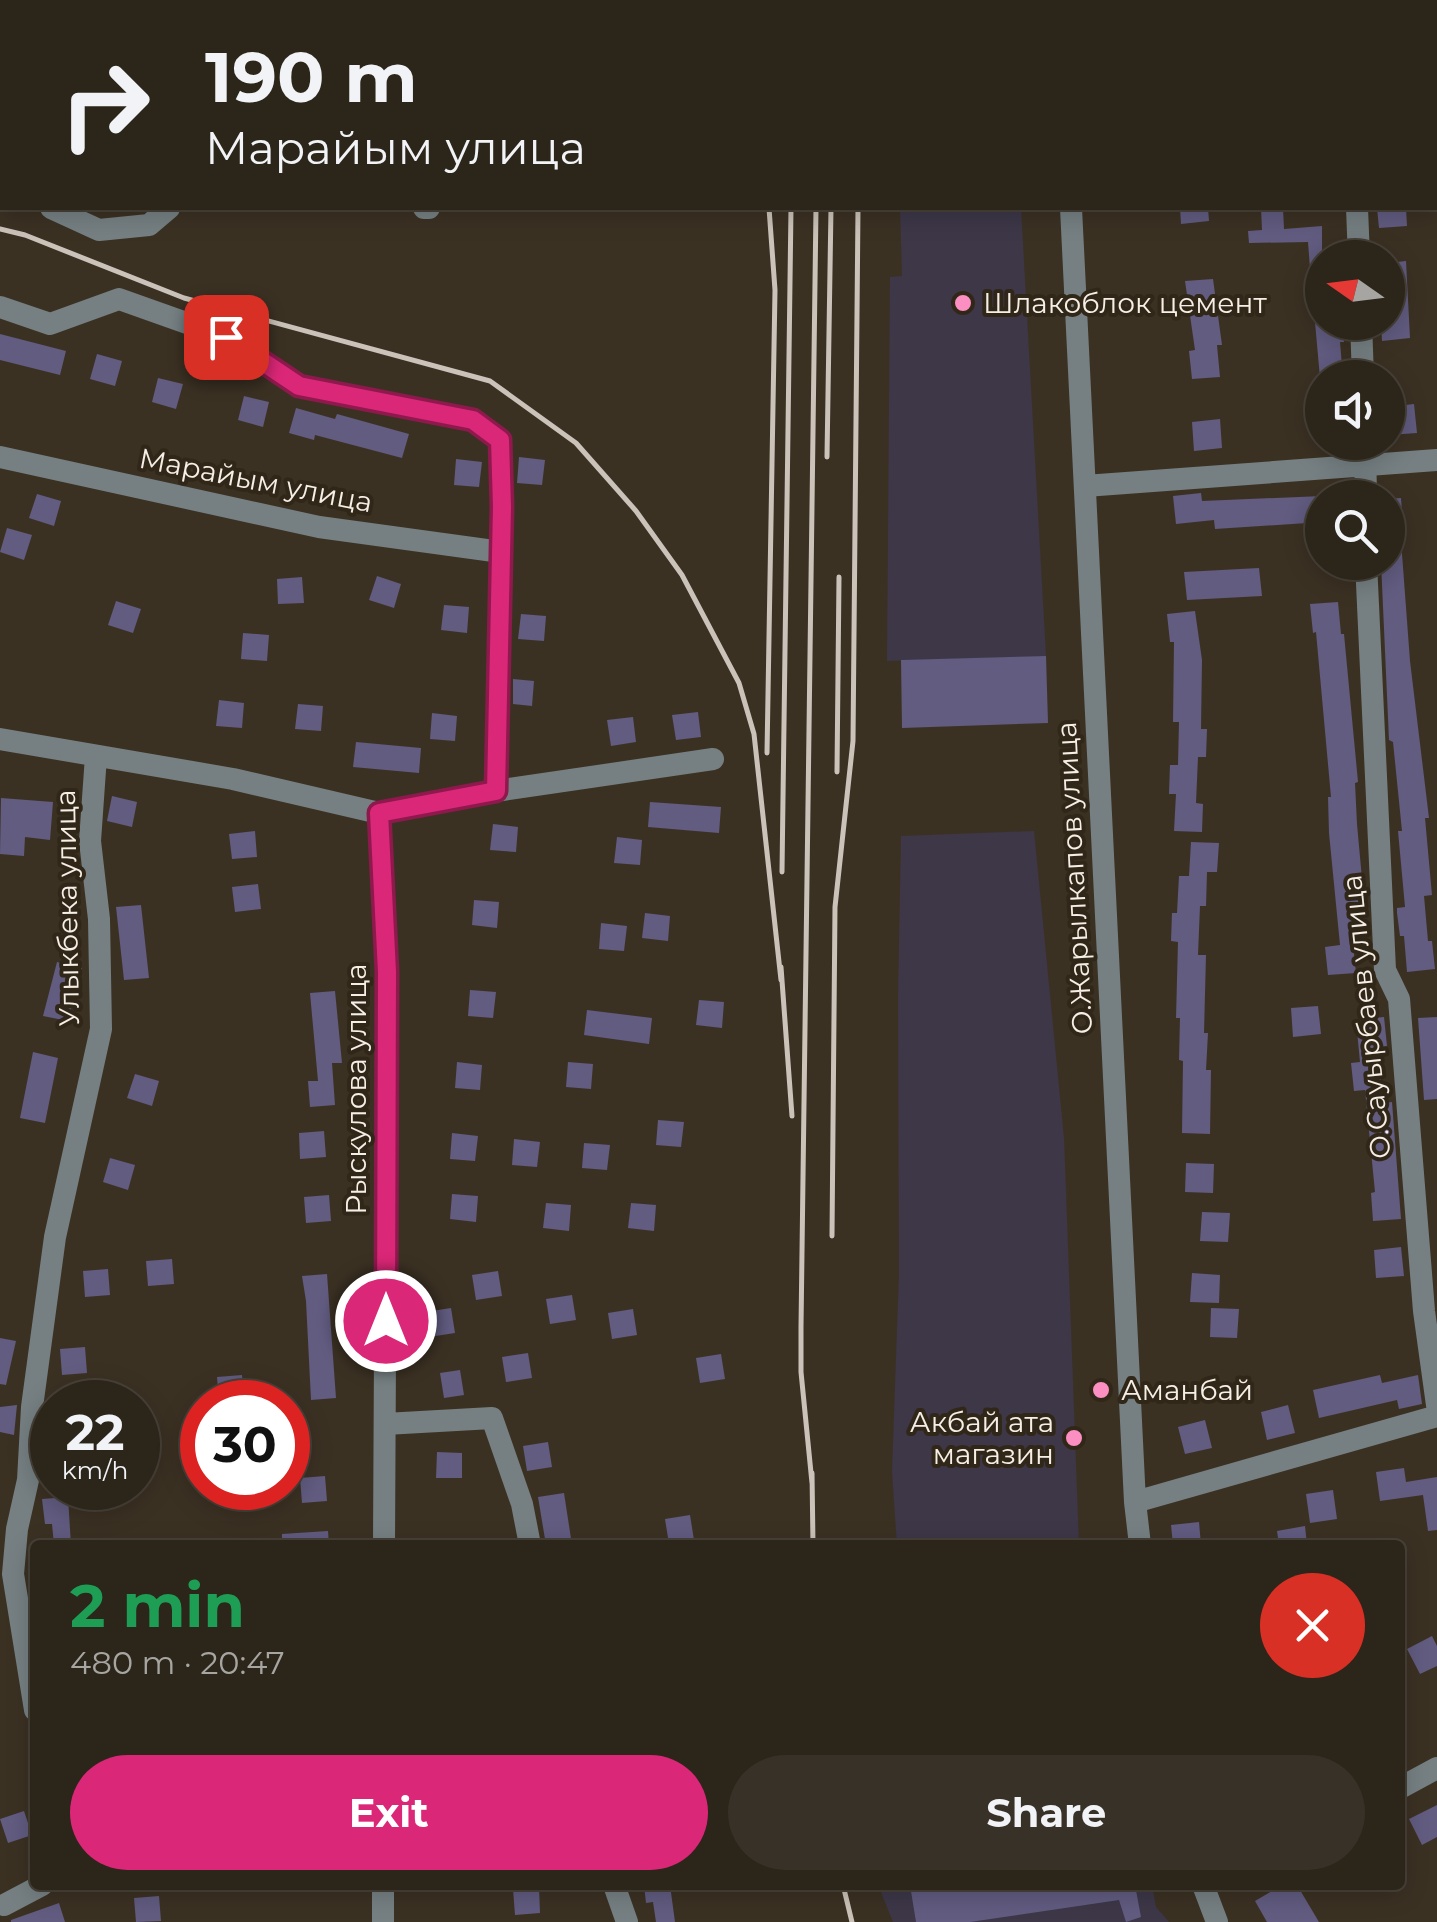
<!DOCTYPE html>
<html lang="en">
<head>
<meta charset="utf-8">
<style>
  :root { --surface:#2c251a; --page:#383127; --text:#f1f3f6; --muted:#a6a5a2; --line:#484239; --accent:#db2777 }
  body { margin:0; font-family:Montserrat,sans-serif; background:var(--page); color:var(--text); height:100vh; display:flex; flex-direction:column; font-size:38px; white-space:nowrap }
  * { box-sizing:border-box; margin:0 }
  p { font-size:32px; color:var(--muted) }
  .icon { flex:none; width:55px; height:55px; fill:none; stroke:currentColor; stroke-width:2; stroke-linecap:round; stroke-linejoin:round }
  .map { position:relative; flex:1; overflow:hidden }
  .side { position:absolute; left:30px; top:1540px; width:1375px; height:350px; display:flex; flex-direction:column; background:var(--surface); border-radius:10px; box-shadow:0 5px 25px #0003,0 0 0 2px var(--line) }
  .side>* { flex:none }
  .top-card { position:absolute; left:0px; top:0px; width:1438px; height:210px; box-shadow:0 5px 25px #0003,0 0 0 2px var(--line); background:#2c251a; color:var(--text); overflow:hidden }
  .needle { width:65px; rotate:284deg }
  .buttons { position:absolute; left:1305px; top:240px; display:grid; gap:20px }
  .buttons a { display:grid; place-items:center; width:100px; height:100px; border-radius:50%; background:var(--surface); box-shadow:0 5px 25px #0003,0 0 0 2px var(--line); font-size:50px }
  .speed { position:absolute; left:30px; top:1380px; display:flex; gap:20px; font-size:50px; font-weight:700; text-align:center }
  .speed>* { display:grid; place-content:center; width:130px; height:130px; border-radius:50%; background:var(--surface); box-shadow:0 5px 25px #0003,0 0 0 2px var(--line); line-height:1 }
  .speed small { font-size:25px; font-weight:400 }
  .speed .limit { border:15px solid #d22; background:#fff; color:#111 }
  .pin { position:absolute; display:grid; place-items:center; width:85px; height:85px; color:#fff; margin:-42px; border-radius:20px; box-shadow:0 5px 15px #0006 }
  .me { position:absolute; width:110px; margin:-55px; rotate:0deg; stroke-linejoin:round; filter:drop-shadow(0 0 8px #0008) }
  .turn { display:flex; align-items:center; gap:35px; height:210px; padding:0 40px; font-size:45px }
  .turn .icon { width:130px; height:130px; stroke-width:2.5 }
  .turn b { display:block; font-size:70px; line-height:85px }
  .round { display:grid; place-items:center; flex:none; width:105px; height:105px; border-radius:52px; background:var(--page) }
  .headline { display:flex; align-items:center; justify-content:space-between; height:170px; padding:0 40px }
  h1 { font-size:60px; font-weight:700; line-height:75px; color:#1e9e55 }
  .button { display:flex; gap:20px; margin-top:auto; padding:20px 40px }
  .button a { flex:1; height:115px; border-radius:60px; background:var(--accent); color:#fff; font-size:40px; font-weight:700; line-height:115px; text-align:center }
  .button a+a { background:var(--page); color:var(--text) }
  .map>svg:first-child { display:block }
</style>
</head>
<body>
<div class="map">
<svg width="1437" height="1922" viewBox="0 0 1437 1922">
  <rect width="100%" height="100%" fill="#3b3123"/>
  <path fill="#3d3748" d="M900,208H1021L1046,656L887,661L890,277L902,276Z
    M1034,831L1064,1138L1079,1545H897L892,1472L899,1273L898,998L901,836Z
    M878,1885H1152L1156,1907L1169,1922H893Z"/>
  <path fill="#615c80" d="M1180,208H1208L1209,221L1181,224Z
    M1261,208H1283L1284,229L1322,226V294L1312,295L1308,242L1249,243L1248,231L1262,230Z
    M1377,208H1406L1407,226L1379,228Z
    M1406,261L1410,338L1382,341L1381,322H1388V263Z
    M1213,279L1222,345H1217L1220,377L1192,379L1189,351L1195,350L1185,281Z
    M1315,322H1343L1344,342H1340L1343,378H1320Z
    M0,334L66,351L60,375L0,360Z
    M97,354L122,361L115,386L90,379Z
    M158,378L183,384L176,409L152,402Z
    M244,396L269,402L263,427L238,420Z
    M1414,404L1417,433L1389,435L1388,407Z
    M296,408L335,419L337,414L409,434L402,458L315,435L314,440L289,433Z
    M1220,419L1222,448L1194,451L1192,422Z
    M519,457L545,460L542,485L517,483Z
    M456,459L482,462L479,487L454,485Z
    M1201,493L1202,501L1322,496V522L1215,529L1214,520L1176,524L1173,496Z
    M37,494L61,501L54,526L29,518Z
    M1401,498L1403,526L1400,527L1410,661L1429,818H1425L1432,895L1424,896L1428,941H1432L1435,969L1407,972L1404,936H1400L1397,913V908L1405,907L1398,831H1402L1393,742L1389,740L1381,562H1388V499Z
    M7,528L32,535L24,560L0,552Z
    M1259,568L1262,596L1187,600L1184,572Z
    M377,576L401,584L394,608L369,600Z
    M302,577L304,603L278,604L277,579Z
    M116,601L141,609L133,633L108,625Z
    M1338,602L1341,634H1344L1358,782L1355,783L1357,824L1367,934L1352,935L1356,973L1328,975L1325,947L1340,945L1329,833L1328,797H1331L1316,632L1313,633L1310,604Z
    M444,605L469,607L467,633L441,630Z
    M1195,611L1202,660L1201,729H1207L1206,757H1198L1196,803L1203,804L1202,832L1174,831L1176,794H1169L1170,765H1178L1179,722H1173L1174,642H1170L1167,614Z
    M521,614L546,616L544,641L518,639Z
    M243,633L269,635L267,661L241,659Z
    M1046,656L1048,723L902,728L901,660Z
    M513,679L534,681L532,706L513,704Z
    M219,700L244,703L242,728L216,726Z
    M298,704L323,706L321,731L295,729Z
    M698,712L701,737L676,740L672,715Z
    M432,713L457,716L455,741L430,739Z
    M633,717L636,742L611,746L607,720Z
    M356,742L421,748L419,773L353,767Z
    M112,796L137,802L132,827L107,821Z
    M1,798L53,802L50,840L25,837L24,856L0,854Z
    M650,802L721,807L719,833L648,827Z
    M493,824L518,827L516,852L490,850Z
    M255,831L257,857L232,859L229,834Z
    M617,837L642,840L640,865L614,863Z
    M1191,842L1219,843L1217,872H1207L1206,906H1200L1198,955H1206L1204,1033H1208L1206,1070H1211L1210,1134L1182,1133L1183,1061L1179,1060L1180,1018H1176L1178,942L1171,941L1172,913H1177L1179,876H1189Z
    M258,884L261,909L235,912L232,887Z
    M474,900L499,902L497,928L472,925Z
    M141,905L149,978L124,980L116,907Z
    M645,913L670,916L668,941L642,938Z
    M601,923L627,926L624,951L599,949Z
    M57,962L82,968L68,1021L43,1016Z
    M470,990L496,992L493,1018L468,1016Z
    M335,991L342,1063H332L335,1105L310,1107L308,1081H318L310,993Z
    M699,1000L724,1002L722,1028L696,1025Z
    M1318,1006L1321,1034L1293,1037L1291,1008Z
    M587,1010L652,1018L649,1044L584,1035Z
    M1384,1017L1387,1046L1378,1047L1383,1103L1392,1102L1401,1219L1373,1221L1371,1193L1375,1192L1365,1090L1354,1091L1351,1063L1360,1062L1356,1020Z
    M1437,1017V1099L1424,1100L1418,1018Z
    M33,1052L58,1058L45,1123L20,1118Z
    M457,1062L482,1065L480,1090L455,1088Z
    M568,1062L593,1064L591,1089L566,1087Z
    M135,1074L159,1081L152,1106L127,1098Z
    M658,1120L684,1122L681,1147L656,1145Z
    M324,1131L326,1157L300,1159L299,1133Z
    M452,1133L478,1136L475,1161L450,1159Z
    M514,1139L540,1142L537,1167L512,1165Z
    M584,1143L610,1145L607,1170L582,1168Z
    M110,1158L135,1165L128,1190L103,1182Z
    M1186,1163L1214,1164L1213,1193L1185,1192Z
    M452,1194L478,1196L476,1222L450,1219Z
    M329,1195L331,1221L306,1223L304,1197Z
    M546,1203L571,1205L569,1231L543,1228Z
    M631,1203L656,1205L654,1231L628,1228Z
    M1202,1212L1230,1213L1228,1242L1200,1241Z
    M1401,1247L1404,1276L1376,1278L1374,1250Z
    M172,1259L174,1284L148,1286L146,1261Z
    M108,1269L110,1295L85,1297L83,1271Z
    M498,1271L502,1296L476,1300L472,1275Z
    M1192,1273L1220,1275L1219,1303L1190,1302Z
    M327,1274L336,1398L311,1400L306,1301L302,1276Z
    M572,1295L576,1320L550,1324L546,1299Z
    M451,1308L455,1333L429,1337L425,1312Z
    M1211,1308L1239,1309L1237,1338L1210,1337Z
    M633,1309L637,1335L612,1339L608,1313Z
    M0,1338L16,1341L6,1385L0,1384Z
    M85,1347L87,1373L62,1375L60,1349Z
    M528,1353L532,1378L506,1382L502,1357Z
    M721,1354L725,1379L700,1383L696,1358Z
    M460,1370L464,1395L444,1398L440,1373Z
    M242,1375L244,1400L219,1402L217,1377Z
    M1380,1375L1382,1383L1418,1375L1422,1404L1399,1409L1397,1400L1319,1418L1313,1390Z
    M17,1405L14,1435L0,1432V1407Z
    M1288,1405L1295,1433L1267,1440L1261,1412Z
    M1205,1420L1212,1448L1185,1454L1178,1427Z
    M548,1442L552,1467L527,1471L523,1446Z
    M437,1452L462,1453V1478H436Z
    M1404,1468L1406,1482L1437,1477V1530L1428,1531L1423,1495L1380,1501L1376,1472Z
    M325,1476L327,1501L302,1503L300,1478Z
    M1333,1490L1337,1519L1310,1523L1306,1494Z
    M564,1493L572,1545H546L538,1497Z
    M68,1497L71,1545H54L52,1524H45L42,1499Z
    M690,1515L694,1540L669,1544L665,1519Z
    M1199,1522L1201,1545H1173L1171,1525Z
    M1305,1526L1307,1545H1279L1277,1531Z
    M328,1531L329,1545H282V1534Z
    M1432,1636L1437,1646V1666L1420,1674L1407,1649Z
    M1437,1805V1837L1422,1845L1409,1819Z
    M24,1811L32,1835L8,1843L0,1819Z
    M644,1885H670L675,1922H656L653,1902L646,1903Z
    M910,1885H1135L1141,1917L1126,1922L1119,1900L970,1922H916Z
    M1282,1885H1297L1319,1922H1267L1255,1901Z
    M539,1887L540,1913L515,1915L513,1889Z
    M159,1896L161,1921L136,1922L134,1898Z
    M59,1903L65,1922H11V1920Z"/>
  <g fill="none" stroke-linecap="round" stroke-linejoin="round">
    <path stroke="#768083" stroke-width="22" d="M1060,0V2
      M1350,0V2
      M495,2L497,0
      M0,189L2,190
      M51,208L99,230L149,225L169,208
      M424,208H429
      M1071,208L1135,1502L1140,1545
      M1357,208L1359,258
      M0,307L50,324L119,299L226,337L299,386L473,419L500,440L502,507L496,791
      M1361,322L1363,378
      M1365,442L1366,498
      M0,457L319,527L501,552
      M1085,486L1437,460
      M1366,562L1385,970L1399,999L1424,1311L1437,1405
      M0,739L233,779L379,813L496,791L713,759
      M379,813L387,971L384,1545
      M385,1424L492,1418L522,1504L530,1545
      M1135,1502L1437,1416
      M35,1710L13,1574L17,1529L28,1480L32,1407L55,1237L101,1029L99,919L90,841L96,756
      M1400,1788L1437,1768
      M614,1885L627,1922
      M1203,1885L1217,1922
      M4,1905L42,1885
      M383,1922V1885"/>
    <path stroke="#cbc3b9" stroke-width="5" d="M686,0L688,2
      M721,0L723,2
      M777,2V0
      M793,2V0
      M819,2V0
      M834,2V0
      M861,2V0
      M0,229L25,235L184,298L490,381L576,443L636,511L682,575L739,683L754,734L781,980
      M827,457L831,208
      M767,753L775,290L769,208
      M837,772L839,577
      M782,872L791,208
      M781,967L792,1116
      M832,1236L835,907L853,741L858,208
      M812,1473L813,1545
      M812,1483L801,1372V1327L816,208
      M843,1885L852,1922"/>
  </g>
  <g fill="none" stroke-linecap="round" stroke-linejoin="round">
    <g stroke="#8e194d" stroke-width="25">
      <path id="route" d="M226,337L299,386L473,420L500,440L502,507L496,791L379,813L387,972L386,1321"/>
    </g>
    <use href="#route" stroke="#db2777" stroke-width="18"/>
  </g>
  <g fill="#fc8fc1" stroke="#312719" stroke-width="4">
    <circle cx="963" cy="303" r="10"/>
    <circle cx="1101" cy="1390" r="10"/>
    <circle cx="1074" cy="1438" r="10"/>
  </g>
  <g text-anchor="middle" stroke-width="8" stroke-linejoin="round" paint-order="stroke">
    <g font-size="28" fill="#f6efe6" stroke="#312719" text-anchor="start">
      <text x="983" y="313">Шлакоблок цемент</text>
      <text x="1121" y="1400">Аманбай</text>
      <text x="1054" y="1432" text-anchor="end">Акбай ата<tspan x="1054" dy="32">магазин</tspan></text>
    </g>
    <g font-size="28" fill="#f6efe6" stroke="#312719">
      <text transform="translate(256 480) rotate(11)" y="10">Марайым улица</text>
      <text transform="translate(1074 878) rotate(-93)" y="10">О.Жарылкапов улица</text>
      <text transform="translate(67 908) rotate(-91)" y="10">Улыкбека улица</text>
      <text transform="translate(1366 1017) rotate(-96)" y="10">О.Сауырбаев улица</text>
      <text transform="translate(356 1089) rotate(-90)" y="10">Рыскулова улица</text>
    </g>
  </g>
</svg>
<div class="buttons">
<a><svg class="needle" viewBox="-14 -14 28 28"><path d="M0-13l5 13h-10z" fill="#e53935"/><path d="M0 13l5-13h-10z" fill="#a6a5a2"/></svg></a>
<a><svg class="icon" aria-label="sound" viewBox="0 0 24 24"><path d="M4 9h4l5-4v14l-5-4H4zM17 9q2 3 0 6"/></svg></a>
<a><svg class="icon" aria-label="search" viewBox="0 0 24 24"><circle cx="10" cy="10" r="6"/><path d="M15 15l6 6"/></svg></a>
</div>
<div class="speed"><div>22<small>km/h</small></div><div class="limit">30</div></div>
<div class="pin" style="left:226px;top:337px;background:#d93025"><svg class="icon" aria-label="arrive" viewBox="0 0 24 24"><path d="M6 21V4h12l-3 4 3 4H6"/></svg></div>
<svg class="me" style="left:386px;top:1321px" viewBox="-20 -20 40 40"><circle r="17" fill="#db2777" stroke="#fff" stroke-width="3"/><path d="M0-11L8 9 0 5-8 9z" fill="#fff"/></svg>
<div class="top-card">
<div class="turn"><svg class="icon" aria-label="right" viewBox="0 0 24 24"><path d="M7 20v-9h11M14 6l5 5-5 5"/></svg><div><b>190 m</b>Марайым улица</div></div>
</div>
<section class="side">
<div class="headline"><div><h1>2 min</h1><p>480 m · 20:47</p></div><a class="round" style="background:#d93025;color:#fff"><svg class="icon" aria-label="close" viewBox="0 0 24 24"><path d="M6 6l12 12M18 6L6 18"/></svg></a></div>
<div class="button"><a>Exit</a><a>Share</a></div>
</section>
</div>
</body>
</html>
